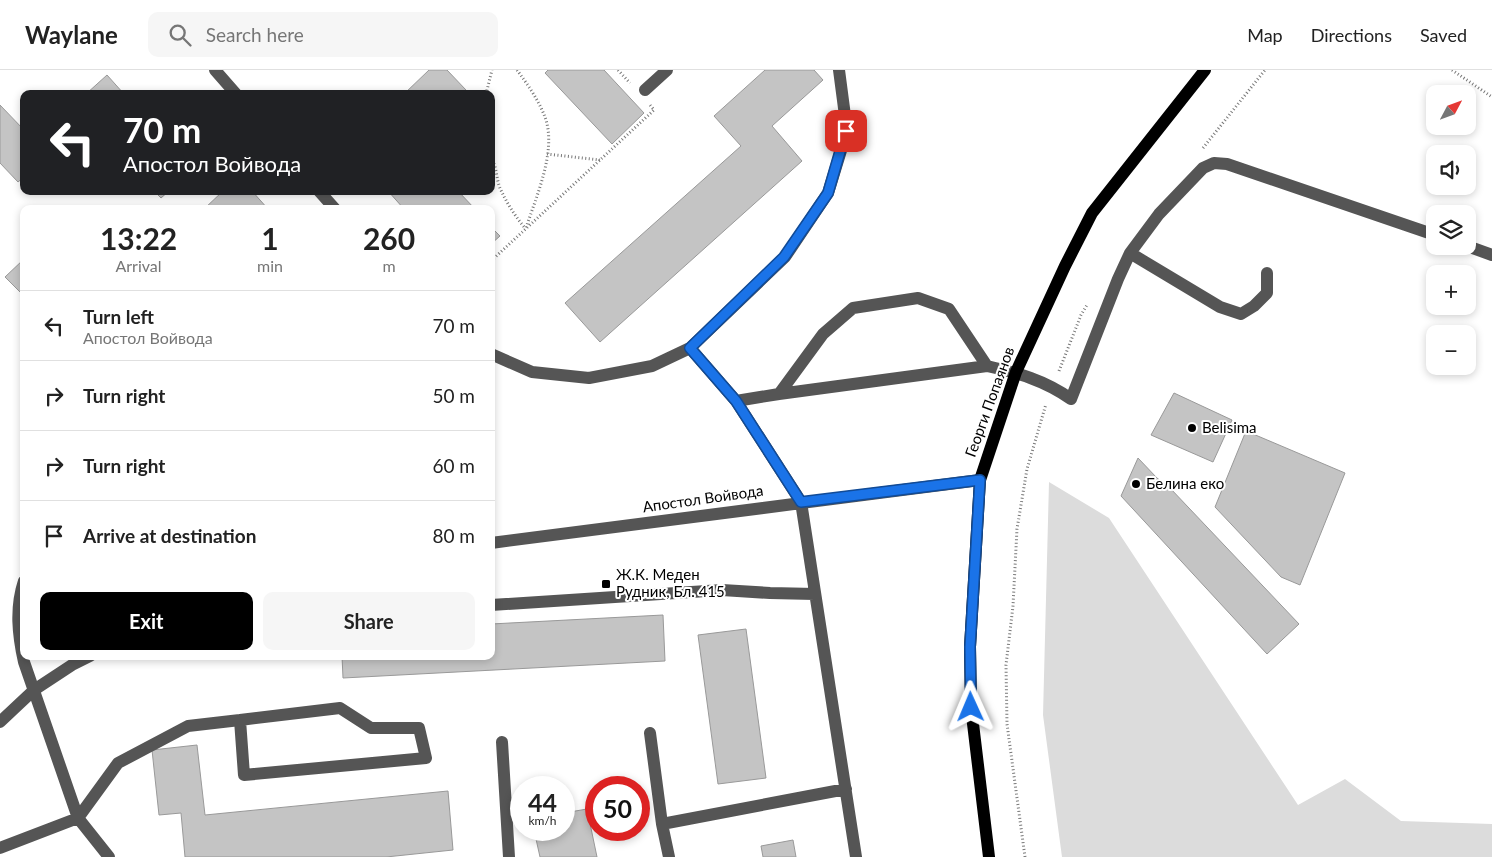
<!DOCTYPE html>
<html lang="en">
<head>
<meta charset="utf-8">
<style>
  :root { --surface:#fff; --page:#f6f6f6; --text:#222; --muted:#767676; --line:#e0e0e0; --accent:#000 }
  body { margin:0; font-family:Lato,sans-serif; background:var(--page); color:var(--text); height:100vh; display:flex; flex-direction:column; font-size:19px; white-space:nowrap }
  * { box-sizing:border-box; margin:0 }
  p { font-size:16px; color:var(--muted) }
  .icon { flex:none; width:28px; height:28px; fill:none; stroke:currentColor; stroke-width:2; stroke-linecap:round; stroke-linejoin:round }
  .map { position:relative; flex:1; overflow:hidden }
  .drawer { position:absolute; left:20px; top:135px; width:475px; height:455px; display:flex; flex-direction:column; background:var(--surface); border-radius:10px; box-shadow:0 2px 8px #0003 }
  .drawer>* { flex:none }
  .top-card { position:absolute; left:20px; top:20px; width:475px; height:105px; border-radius:10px; box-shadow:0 2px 8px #0003; background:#202124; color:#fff; overflow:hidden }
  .needle { width:32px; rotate:49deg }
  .fabs { position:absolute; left:1426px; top:15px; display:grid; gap:10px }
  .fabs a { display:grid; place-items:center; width:50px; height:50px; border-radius:10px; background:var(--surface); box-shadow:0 2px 8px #0003; font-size:25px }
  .speed { position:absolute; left:510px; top:706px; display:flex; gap:10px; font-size:25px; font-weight:700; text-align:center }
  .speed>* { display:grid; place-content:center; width:65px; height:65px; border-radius:50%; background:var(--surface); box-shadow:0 2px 8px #0003; line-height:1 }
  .speed small { font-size:12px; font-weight:400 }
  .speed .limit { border:8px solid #d22; background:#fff; color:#111 }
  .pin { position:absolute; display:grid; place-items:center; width:42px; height:42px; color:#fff; margin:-21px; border-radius:10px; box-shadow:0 2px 8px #0006 }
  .me { position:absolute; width:55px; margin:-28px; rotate:359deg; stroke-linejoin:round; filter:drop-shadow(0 0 4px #0008) }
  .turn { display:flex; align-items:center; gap:18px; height:105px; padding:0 20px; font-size:22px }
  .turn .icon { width:65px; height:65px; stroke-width:2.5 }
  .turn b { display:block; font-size:35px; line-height:42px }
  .eta { display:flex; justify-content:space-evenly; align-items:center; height:85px; text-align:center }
  .eta b { font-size:30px; font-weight:700; line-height:35px }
  .primary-button { display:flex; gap:10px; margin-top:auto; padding:10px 20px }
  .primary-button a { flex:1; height:58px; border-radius:10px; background:var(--accent); color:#fff; font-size:20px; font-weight:700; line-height:58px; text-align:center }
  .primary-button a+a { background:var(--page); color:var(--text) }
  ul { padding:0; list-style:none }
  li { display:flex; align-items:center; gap:15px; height:70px; padding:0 20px; border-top:1px solid var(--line) }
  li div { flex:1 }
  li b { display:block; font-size:19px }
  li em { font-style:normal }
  header { display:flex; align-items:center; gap:30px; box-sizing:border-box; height:70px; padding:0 25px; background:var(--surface); border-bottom:1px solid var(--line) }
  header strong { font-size:24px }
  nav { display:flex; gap:28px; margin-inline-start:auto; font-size:18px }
  .search { width:350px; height:45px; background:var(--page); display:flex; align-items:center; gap:12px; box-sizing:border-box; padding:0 18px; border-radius:10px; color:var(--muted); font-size:19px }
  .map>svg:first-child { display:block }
</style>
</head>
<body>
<header>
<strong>Waylane</strong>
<div class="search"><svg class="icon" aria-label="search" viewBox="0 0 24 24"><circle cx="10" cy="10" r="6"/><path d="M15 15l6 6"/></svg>Search here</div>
<nav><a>Map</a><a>Directions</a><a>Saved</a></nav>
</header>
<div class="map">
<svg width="1492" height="787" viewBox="0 0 1492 787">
  <rect width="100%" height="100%" fill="#fff"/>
  <path fill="#dcdcdc" d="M1049,412L1109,448L1298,735L1345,709L1401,751L1492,754V787H1062L1043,645Z"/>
  <path fill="#c4c4c4" stroke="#999" d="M429,0H447L466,20L462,24H404Z
    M548,0H604L644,43L612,74L545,3Z
    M765,0H814L823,10L772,56L802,91L600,272L565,233L741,76L714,46Z
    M107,5L124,24H86Z
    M0,35L24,60V107L18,112L0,93Z
    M154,121H169L161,128Z
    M223,121H252L268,139H204Z
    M388,121H450L451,123L458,121L475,139H404Z
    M491,157L500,166L491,174Z
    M24,189V226L5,207Z
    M1174,323L1232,350L1213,392L1151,365Z
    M1246,361L1345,403L1300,515L1281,507L1215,437Z
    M1138,388L1157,408L1170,418L1299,554L1267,584L1121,426Z
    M663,545L665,591L343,608L342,586H491V554Z
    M746,559L766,708L718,714L698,565Z
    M197,675L205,745L448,721L453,780L386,787H185L181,743L159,745L152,680Z
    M587,739L597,787H540L534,760H564V743Z
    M793,770L796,787H763L761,776Z"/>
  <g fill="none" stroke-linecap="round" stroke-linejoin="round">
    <path stroke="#777" stroke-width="3" stroke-dasharray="1 2.5" stroke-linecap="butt" d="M517,0C528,15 540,32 546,50C556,83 536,127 526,158
      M618,0L630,13
      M1452,0L1492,27
      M486,24L492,0
      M1203,78L1265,0
      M547,84L600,90
      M491,87C497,97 496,108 500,118C506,132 515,146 525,158
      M491,191L654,40L650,35
      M1059,301L1081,245L1087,235
      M1025,787L1007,654L1006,595L1013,536L1017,459L1027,399L1046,334"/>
    <path stroke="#555" stroke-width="12" d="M215,0L236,24
      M645,20L667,0
      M319,121L335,139
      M1467,176L1492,185
      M1130,183L1220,237L1241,244L1254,236L1267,223V203
      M690,278L736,331L801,432L856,787
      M491,284L532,302L589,308L652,296L690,278L785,187L828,123L847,61L839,0
      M779,324L823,264L853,238L918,228L949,239L987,296
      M736,331L779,324L987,296C1018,303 1044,310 1071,329L1118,209L1130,183L1159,144L1203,98L1214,93L1227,94L1435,165
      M491,473L980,410
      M24,511C15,538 18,565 24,592L78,748L109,787
      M491,535L722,520L770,523L815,524
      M340,638L371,658H419L426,688L244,705L240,650Z
      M0,652L34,620L72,595L90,586
      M650,663L662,754L669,787
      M502,672L509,787
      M662,754L846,719
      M0,778L78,748L118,693L188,656L240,650"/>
    <path stroke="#000" stroke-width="12" d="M989,787L971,637L970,577L980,410L1016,302L1065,196L1092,143L1205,0"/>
  </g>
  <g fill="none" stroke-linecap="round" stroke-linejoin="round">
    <g stroke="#114b97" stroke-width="12">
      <path id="route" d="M846,61L828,123L784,187L690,278L736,331L801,432L980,410L970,577L971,637"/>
    </g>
    <use href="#route" stroke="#1a73e8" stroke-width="9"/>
  </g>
  <g fill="#000" stroke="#fff" stroke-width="2">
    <circle cx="1192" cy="358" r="5"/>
    <circle cx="1136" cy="414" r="5"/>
    <rect x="601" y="509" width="10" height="10" rx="2.5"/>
  </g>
  <g text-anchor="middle" stroke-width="4" stroke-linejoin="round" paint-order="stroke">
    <g font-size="15" fill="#000" stroke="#fff">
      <text transform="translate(990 332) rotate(-70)" y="5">Георги Попаянов</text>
      <text transform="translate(703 429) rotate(-8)" y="5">Апостол Войвода</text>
    </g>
    <g font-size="15" fill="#000" stroke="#fff" text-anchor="start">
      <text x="1202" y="363">Belisima</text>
      <text x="1146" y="419">Белина еко</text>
      <text x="616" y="510">Ж.К. Меден<tspan x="616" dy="17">Рудник, Бл. 415</tspan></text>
    </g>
  </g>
</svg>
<div class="fabs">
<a><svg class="needle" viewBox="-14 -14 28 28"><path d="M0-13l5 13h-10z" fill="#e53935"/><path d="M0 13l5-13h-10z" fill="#767676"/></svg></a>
<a><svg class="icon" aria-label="sound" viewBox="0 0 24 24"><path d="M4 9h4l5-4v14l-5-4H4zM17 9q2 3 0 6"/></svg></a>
<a><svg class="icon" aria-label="layers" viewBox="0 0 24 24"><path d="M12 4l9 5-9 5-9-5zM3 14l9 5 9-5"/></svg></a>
<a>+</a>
<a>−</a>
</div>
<div class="speed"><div>44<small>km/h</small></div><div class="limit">50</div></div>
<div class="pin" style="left:846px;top:61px;background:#d93025"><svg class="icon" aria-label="arrive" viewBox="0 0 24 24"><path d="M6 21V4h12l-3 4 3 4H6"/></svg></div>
<svg class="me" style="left:971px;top:637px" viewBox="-20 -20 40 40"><path d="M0-17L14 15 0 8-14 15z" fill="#1a73e8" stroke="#fff" stroke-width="4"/></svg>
<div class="top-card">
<div class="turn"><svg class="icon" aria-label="left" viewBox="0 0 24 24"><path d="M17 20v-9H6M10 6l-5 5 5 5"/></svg><div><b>70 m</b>Апостол Войвода</div></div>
</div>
<section class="drawer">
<div class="eta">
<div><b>13:22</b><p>Arrival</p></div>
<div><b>1</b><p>min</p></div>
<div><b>260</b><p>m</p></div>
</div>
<ul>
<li><svg class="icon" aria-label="left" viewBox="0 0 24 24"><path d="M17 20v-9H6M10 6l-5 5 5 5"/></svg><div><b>Turn left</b><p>Апостол Войвода</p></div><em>70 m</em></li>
<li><svg class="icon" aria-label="right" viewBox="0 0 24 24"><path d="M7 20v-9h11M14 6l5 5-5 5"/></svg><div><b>Turn right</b></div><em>50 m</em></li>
<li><svg class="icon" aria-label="right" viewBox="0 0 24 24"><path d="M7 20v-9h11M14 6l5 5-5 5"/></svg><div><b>Turn right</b></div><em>60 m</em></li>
<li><svg class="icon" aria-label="arrive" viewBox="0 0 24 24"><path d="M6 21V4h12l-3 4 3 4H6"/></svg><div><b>Arrive at destination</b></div><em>80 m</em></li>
</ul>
<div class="primary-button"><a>Exit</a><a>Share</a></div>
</section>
</div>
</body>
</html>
